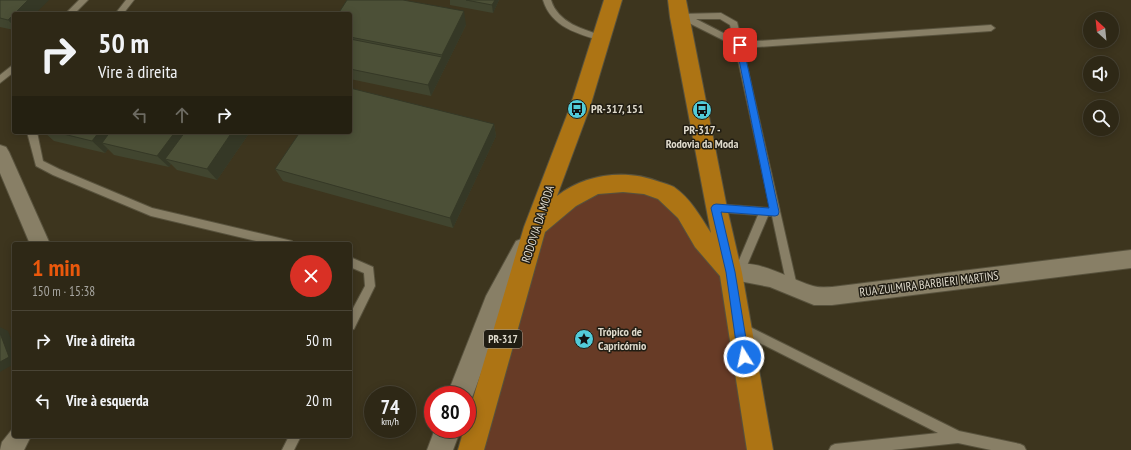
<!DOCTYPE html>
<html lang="pt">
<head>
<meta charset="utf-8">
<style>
  :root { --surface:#2e2816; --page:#3a3423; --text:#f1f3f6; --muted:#a7a6a1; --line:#494435; --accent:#ea580c }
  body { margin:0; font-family:"PT Sans Narrow",sans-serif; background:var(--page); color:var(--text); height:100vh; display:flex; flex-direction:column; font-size:15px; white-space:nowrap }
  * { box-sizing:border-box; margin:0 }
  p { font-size:13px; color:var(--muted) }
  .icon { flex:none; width:22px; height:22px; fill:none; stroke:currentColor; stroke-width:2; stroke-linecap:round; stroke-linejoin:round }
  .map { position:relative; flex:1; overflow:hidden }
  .drawer { position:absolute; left:12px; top:242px; width:340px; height:196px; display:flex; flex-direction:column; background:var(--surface); border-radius:4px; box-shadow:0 2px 10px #0003,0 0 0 1px var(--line) }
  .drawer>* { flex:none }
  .top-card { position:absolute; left:12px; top:12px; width:340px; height:122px; border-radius:4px; box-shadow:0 2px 10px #0003,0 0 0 1px var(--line); background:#2e2816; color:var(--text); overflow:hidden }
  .needle { width:26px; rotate:333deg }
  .controls { position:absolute; left:1083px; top:12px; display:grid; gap:8px }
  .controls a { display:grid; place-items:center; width:36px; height:36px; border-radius:50%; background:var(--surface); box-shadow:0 2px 10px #0003,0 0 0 1px var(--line); font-size:20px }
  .speed { position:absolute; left:364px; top:386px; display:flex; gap:8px; font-size:20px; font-weight:700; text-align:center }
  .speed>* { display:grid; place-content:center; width:52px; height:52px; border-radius:50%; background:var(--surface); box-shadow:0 2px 10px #0003,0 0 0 1px var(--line); line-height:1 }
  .speed small { font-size:10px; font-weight:400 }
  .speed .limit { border:6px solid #d22; background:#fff; color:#111 }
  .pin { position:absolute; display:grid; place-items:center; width:34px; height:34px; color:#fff; margin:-17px; border-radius:8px; box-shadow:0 2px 6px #0006 }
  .me { position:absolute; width:44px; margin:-22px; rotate:350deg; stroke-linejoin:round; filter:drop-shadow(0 0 3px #0008) }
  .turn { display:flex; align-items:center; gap:14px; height:84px; padding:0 20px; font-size:18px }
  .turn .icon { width:52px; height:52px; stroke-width:2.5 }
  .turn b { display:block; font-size:28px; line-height:34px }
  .lanes { display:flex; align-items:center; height:38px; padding:0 20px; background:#0003; justify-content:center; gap:20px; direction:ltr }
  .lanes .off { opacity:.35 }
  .round { display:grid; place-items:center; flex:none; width:42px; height:42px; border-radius:21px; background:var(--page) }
  .headline { display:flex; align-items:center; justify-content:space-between; height:68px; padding:0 20px }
  h1 { font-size:24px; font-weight:700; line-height:30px; color:var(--accent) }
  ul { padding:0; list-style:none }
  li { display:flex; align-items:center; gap:12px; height:60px; padding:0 20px; border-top:1px solid var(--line) }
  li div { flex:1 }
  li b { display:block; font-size:15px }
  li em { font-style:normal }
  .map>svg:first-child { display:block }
</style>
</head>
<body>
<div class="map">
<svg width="1131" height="450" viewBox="0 0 1131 450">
  <rect width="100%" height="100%" fill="#3d351e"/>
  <path fill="#673b26" d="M595,186L666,193L731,273L760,450H471L535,227Z"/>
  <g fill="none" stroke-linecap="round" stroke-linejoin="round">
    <g stroke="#58523d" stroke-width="2">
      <path id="service" d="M79,0H88L74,14H65Z
        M126,0H134L123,14H115Z
        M543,0H551C558,23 584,30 605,36L606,38L605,40L602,41C578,34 551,27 543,0Z
        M721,13L737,22L742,42L991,25L995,28L991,31L743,48L797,286L796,289L792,291L788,289L787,286L772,216H768L743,275L739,277L735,275L734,272L758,215L716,212L713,211L711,208L713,205L716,204L770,208L735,46L683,20L676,19L675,17L679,14ZM696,19H720L730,25L733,38Z
        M14,64V72L0,83V75Z
        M27,132H37L43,161L59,169L152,208L288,240L292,241L293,244H269L151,216L53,175L36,166Z
        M350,257L373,267L375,286L354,329L350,330V314L365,286L364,273L350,267Z
        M742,323L959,431L1020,444L1024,446L1026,450H991L958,443L892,450H829L831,446L835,444L938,433L738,332L737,328L738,324Z
        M289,436H301L294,450H282Z"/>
    </g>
    <g stroke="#58523d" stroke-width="2">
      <path id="minor" d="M0,145L6,147L9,152L50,244H30L0,173Z
        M1131,250V268L832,305H814L770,287L739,281L731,282L724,279L721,273L724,267C755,255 785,278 813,286C819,288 826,287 832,287Z
        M14,427V436H31L24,450H0L2,442Z"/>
    </g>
    <g stroke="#58523d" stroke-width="2">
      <path id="tertiary" d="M524,238L532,241L535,248L508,300L473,395L469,404L467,405V395H447L486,296L516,241Z
        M435,429H461L453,450H427Z"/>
    </g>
    <g stroke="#58523d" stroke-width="2">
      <path id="trunk" d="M604,0H622L590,107L557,196C586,173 627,169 660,182C664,183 670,185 674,187C691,199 700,216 711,233L670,17L668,0H686L727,208L742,273L773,450H747L720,276L695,247L678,218L658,199L644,194L623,192L598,194L576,206L545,232L484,450H458L464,429H467V419L524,227L570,107Z"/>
    </g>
    <use href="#service" fill="#887f66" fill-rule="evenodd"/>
    <use href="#minor" fill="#887f66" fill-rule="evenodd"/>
    <use href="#tertiary" fill="#887f66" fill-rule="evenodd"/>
    <use href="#trunk" fill="#ad7414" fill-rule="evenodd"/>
  </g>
  <path fill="#41452f" d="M0,0L14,14V30L0,27Z
    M450,0H499L493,13L450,5Z
    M350,14L466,25L431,96L350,79Z
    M494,124L496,136L453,228L283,181L275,169Z
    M44,132H250L217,180L177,170L171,164L169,167L114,155L108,149L105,153L54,141Z"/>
  <path fill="#353826" d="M28,0H49L35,14H14V26L8,20Z
    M495,0H499L493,13L492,5Z
    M464,11L466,25L431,96L428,85L442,57V55Z
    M494,124L496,136L453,228L450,218Z
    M99,132H122L102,143L108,149L105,153L92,141Z
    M175,132H194L165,159L171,164L169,167L157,156Z
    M232,132H250L217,180L207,169Z
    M0,327L8,331L14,347V364L0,372Z"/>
  <path fill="#4c5037" stroke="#353826" d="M0,0H28L8,20L0,18Z
    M347,0H403L464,11L442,55L350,37V14H338Z
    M466,0H495L492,5Z
    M142,13L149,14H141Z
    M350,39L442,57L428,85L350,69Z
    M350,88L494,124L450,218L275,169L300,132H350Z
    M55,132H99L92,141Z
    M110,132H175L157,156L102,143Z
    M185,132H232L207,169L165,159Z
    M0,333L9,357L0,362Z"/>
  <path fill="#1a73e8" stroke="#114b97" d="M740,42L743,45L779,212L778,215L775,216L721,212L735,272L749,357L747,361L744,362L740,361L738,357L726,272L711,208L713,205L716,204L769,208L736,45Z"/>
  <defs>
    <g id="bus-disc" transform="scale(1)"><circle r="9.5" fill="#52cbd9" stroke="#211d13"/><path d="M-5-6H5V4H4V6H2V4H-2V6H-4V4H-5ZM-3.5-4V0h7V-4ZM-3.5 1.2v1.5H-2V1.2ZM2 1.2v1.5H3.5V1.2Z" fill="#111"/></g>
    <g id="sight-disc" transform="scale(1)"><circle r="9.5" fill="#52cbd9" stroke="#211d13"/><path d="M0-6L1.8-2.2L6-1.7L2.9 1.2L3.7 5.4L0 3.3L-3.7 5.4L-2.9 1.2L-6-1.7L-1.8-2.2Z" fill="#111"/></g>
  </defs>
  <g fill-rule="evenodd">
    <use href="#bus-disc" x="577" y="109"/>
    <use href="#bus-disc" x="702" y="110"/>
    <use href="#sight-disc" x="584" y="339"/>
  </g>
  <g text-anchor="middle" stroke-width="3" stroke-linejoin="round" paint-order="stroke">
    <rect fill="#211d13" stroke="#a6a194" stroke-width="1" x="484" y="330" width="38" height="18" rx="3"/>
    <g font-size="11" font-weight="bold" fill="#dfdacc">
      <text x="503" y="343">PR-317</text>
    </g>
    <g font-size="12" font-weight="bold" fill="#dfdacc" stroke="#211d13" text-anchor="start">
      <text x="591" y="113">PR-317, 151</text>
      <text x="702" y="134" text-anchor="middle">PR-317 -<tspan x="702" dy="14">Rodovia da Moda</tspan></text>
      <text x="598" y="336">Trópico de<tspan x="598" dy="14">Capricórnio</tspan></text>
    </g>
    <g font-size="12" fill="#dfdacc" stroke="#211d13">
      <text transform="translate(538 224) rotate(-72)" y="4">RODOVIA DA MODA</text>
      <text transform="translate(929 284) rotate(-7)" y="4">RUA ZULMIRA BARBIERI MARTINS</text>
    </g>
  </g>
</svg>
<div class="controls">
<a><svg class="needle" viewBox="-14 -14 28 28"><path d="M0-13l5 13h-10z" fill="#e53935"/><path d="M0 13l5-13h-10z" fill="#a7a6a1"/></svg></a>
<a><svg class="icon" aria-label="sound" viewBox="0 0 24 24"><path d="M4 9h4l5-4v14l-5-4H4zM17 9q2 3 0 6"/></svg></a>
<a><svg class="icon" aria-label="search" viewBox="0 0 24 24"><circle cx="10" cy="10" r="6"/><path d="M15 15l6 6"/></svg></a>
</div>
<div class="speed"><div>74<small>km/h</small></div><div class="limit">80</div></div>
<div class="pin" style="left:740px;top:45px;background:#d93025"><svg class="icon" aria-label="arrive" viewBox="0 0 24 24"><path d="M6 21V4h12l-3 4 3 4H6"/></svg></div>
<svg class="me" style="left:744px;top:357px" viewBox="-20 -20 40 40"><circle r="17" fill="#1a73e8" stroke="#fff" stroke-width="3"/><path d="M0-11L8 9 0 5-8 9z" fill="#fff"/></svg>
<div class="top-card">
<div class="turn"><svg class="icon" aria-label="right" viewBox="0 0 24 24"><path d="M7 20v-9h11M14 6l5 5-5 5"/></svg><div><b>50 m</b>Vire à direita</div></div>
<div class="lanes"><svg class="icon off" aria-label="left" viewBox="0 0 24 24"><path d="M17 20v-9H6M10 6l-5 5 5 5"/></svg><svg class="icon off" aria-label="ahead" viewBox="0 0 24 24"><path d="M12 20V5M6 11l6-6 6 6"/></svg><svg class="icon" aria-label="right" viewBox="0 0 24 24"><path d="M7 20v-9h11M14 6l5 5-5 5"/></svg></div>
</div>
<section class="drawer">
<div class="headline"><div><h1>1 min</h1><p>150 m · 15:38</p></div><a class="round" style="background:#d93025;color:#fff"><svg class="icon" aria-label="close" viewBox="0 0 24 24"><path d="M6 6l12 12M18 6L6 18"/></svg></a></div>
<ul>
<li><svg class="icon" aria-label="right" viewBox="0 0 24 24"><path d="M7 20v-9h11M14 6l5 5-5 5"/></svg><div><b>Vire à direita</b></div><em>50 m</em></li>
<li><svg class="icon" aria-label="left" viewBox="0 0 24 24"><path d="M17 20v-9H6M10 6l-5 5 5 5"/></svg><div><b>Vire à esquerda</b></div><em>20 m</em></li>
</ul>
</section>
</div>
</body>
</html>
